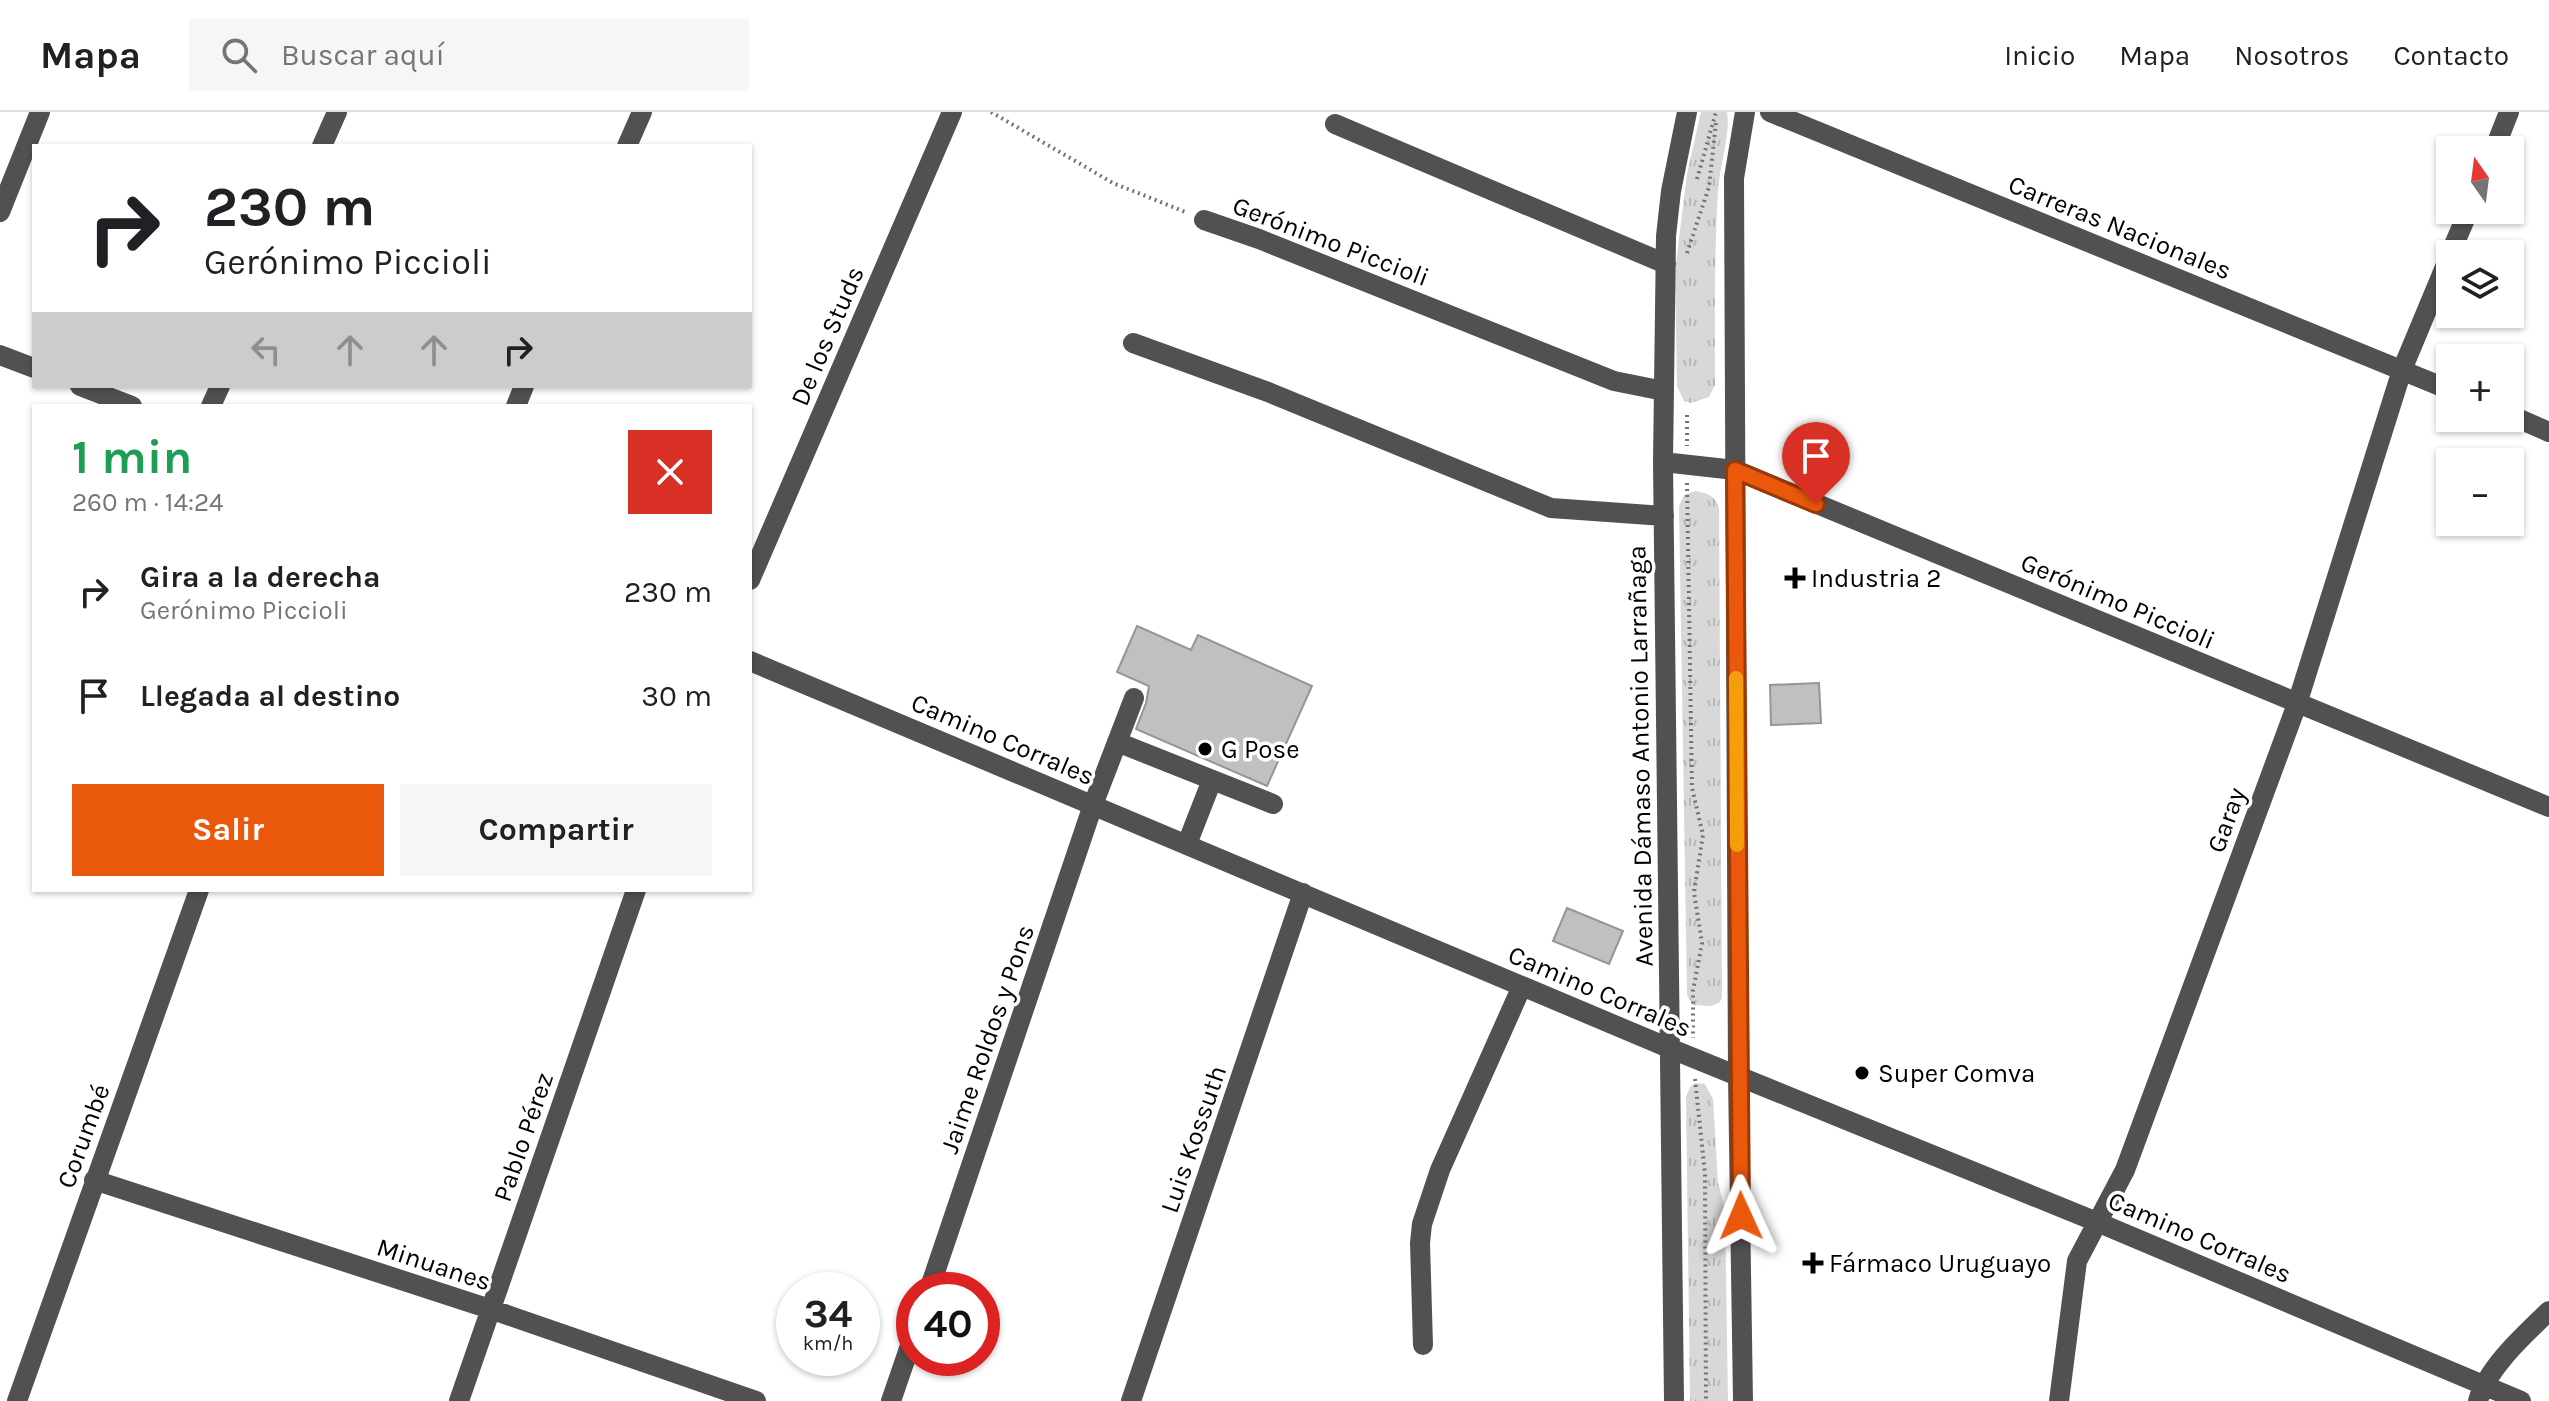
<!DOCTYPE html>
<html lang="es">
<head>
<meta charset="utf-8">
<style>
  :root { --surface:#fff; --page:#f6f6f6; --text:#202124; --muted:#757577; --line:#e0e0e0; --accent:#ea580c }
  body { margin:0; font-family:Karla,sans-serif; background:var(--page); color:var(--text); height:100vh; display:flex; flex-direction:column; font-size:30px; white-space:nowrap }
  * { box-sizing:border-box; margin:0 }
  p { font-size:26px; color:var(--muted) }
  .icon { flex:none; width:44px; height:44px; fill:none; stroke:currentColor; stroke-width:2; stroke-linecap:round; stroke-linejoin:round }
  .map { position:relative; flex:1; overflow:hidden }
  .side { position:absolute; left:32px; top:292px; width:720px; height:488px; display:flex; flex-direction:column; background:var(--surface); border-radius:0px; box-shadow:0 2px 6px #0004 }
  .side>* { flex:none }
  .top-card { position:absolute; left:32px; top:32px; width:720px; height:244px; border-radius:0px; box-shadow:0 2px 6px #0004; background:#fff; color:var(--text); overflow:hidden }
  .needle { width:52px; rotate:346deg }
  .tools { position:absolute; left:2436px; top:24px; display:grid; gap:16px }
  .tools a { display:grid; place-items:center; width:88px; height:88px; border-radius:0px; background:var(--surface); box-shadow:0 2px 6px #0004; font-size:40px }
  .speed { position:absolute; left:776px; top:1160px; display:flex; gap:16px; font-size:40px; font-weight:700; text-align:center }
  .speed>* { display:grid; place-content:center; width:104px; height:104px; border-radius:50%; background:var(--surface); box-shadow:0 2px 6px #0004; line-height:1 }
  .speed small { font-size:20px; font-weight:400 }
  .speed .limit { border:12px solid #d22; background:#fff; color:#111 }
  .pin { position:absolute; display:grid; place-items:center; width:68px; height:68px; color:#fff; margin:-82px -34px; border-radius:50% 50% 50% 0; rotate:-45deg; box-shadow:0 0 8px #0007 }
  .pin .icon { rotate:45deg }
  .me { position:absolute; width:88px; margin:-44px; rotate:359deg; stroke-linejoin:round; filter:drop-shadow(0 0 6px #0008) }
  .turn { display:flex; align-items:center; gap:28px; height:168px; padding:0 40px; font-size:36px }
  .turn .icon { width:104px; height:104px; stroke-width:2.5 }
  .turn b { display:block; font-size:56px; line-height:68px }
  .lanes { display:flex; align-items:center; height:76px; padding:0 40px; background:#0003; justify-content:center; gap:40px; direction:ltr }
  .lanes .off { opacity:.35 }
  .round { display:grid; place-items:center; flex:none; width:84px; height:84px; border-radius:0px; background:var(--page) }
  .summary { display:flex; align-items:center; justify-content:space-between; height:136px; padding:0 40px }
  h1 { font-size:48px; font-weight:700; line-height:60px; color:#1e9e55 }
  .button { display:flex; gap:16px; margin-top:auto; padding:16px 40px }
  .button a { flex:1; height:92px; border-radius:0px; background:var(--accent); color:#fff; font-size:32px; font-weight:700; line-height:92px; text-align:center }
  .button a+a { background:var(--page); color:var(--text) }
  ul { padding:0; list-style:none }
  li { display:flex; align-items:center; gap:24px; height:104px; padding:0 40px }
  li div { flex:1 }
  li b { display:block; font-size:30px }
  li em { font-style:normal }
  header { display:flex; align-items:center; gap:48px; box-sizing:border-box; height:112px; padding:0 40px; background:var(--surface); border-bottom:2px solid var(--line) }
  header strong { font-size:38px }
  nav { display:flex; gap:44px; margin-inline-start:auto; font-size:28px }
  .search { width:560px; height:72px; background:var(--page); display:flex; align-items:center; gap:20px; box-sizing:border-box; padding:0 28px; border-radius:0px; color:var(--muted); font-size:30px }
  .map>svg:first-child { display:block }
</style>
</head>
<body>
<header>
<strong>Mapa</strong>
<div class="search"><svg class="icon" aria-label="search" viewBox="0 0 24 24"><circle cx="10" cy="10" r="6"/><path d="M15 15l6 6"/></svg>Buscar aquí</div>
<nav><a>Inicio</a><a>Mapa</a><a>Nosotros</a><a>Contacto</a></nav>
</header>
<div class="map">
<svg width="2549" height="1289" viewBox="0 0 2549 1289">
  <defs>
    <pattern id="grass-tufts" width="24" height="20" patternUnits="userSpaceOnUse" patternTransform="scale(2)"><rect width="24" height="20" fill="#d8d8d8"/><path d="M3 7l-1-3M5 7V3M7 7l1-3M15 17l-1-3M17 17v-4M19 17l1-3" fill="none" stroke="#b8b8b8"/></pattern>
  </defs>
  <rect width="100%" height="100%" fill="#fff"/>
  <path fill="url(#grass-tufts)" d="M1701,0H1727C1731,21 1719,55 1718,80C1714,144 1715,208 1715,273L1709,285L1691,291L1684,289L1677,274L1675,159L1687,62Z
    M1695,379C1708,381 1716,384 1719,397L1722,886L1719,891L1711,894L1693,893L1687,883L1679,394L1684,383Z
    M1696,971L1705,972L1713,987L1718,1070L1725,1098L1728,1289H1690L1686,985L1690,975Z"/>
  <path fill="#c0c0c0" stroke="#959595" stroke-width="2" d="M1137,514L1191,538L1198,523L1312,574L1267,674L1136,617L1146,591L1149,574L1117,560Z
    M1819,571L1821,611L1771,613L1770,573Z
    M1567,796L1623,819L1609,852L1553,829Z"/>
  <g fill="none" stroke-linecap="round" stroke-linejoin="round">
    <path stroke="#737373" stroke-width="4" stroke-dasharray="2 4" stroke-linecap="butt" d="M991,0L1113,71L1188,101
      M1697,67L1716,0
      M1687,141L1709,75L1716,10
      M1687,303V334
      M1687,371L1692,676L1703,723L1694,780L1702,831L1693,879V926
      M1695,967L1705,1062L1706,1289"/>
    <path stroke="#515151" stroke-width="20" d="M1770,0L2450,278
      M1335,12L1666,152
      M322,34L337,0
      M627,34L642,0
      M2494,38L2509,0
      M0,100L40,0
      M1204,108L1259,127L1614,269L1664,279
      M2450,142L2469,98
      M1133,231L1268,280L1551,396L1664,404
      M0,243L34,256
      M80,274L132,294
      M211,294L220,274
      M516,294L524,274
      M2510,303L2549,320
      M1663,350L1735,358L2549,695
      M750,468L952,0
      M750,549L1669,936L2097,1110L2521,1289
      M1117,630L1273,692
      M1187,732L1212,668
      M94,1068L490,1197L756,1289
      M929,1178L1093,693L1134,586
      M1423,1233L1420,1131L1422,1112L1440,1058L1522,874
      M17,1289L199,778
      M459,1289L636,778
      M891,1289L914,1222
      M1131,1289L1303,781
      M1674,1289L1663,350L1666,124L1671,79L1687,0
      M1743,1289L1738,964L1734,66L1745,0
      M2059,1289L2077,1149L2125,1058L2297,592L2402,258L2450,143
      M2478,1289C2487,1256 2525,1222 2549,1199"/>
  </g>
  <g fill="none" stroke-linecap="round" stroke-linejoin="round">
    <g stroke="#983908" stroke-width="20">
      <path id="route" d="M1741,1104L1735,358L1816,392"/>
    </g>
    <use href="#route" stroke="#ea580c" stroke-width="14"/>
    <path stroke="#f59e0b" stroke-width="14" d="M1736,566L1737,733"/>
  </g>
  <g fill="#000" stroke="#fff" stroke-width="3">
    <path d="M1791 454h8v8h8v8h-8v8h-8v-8h-8v-8h8z"/>
    <circle cx="1205" cy="637" r="8"/>
    <circle cx="1862" cy="961" r="8"/>
    <path d="M1809 1139h8v8h8v8h-8v8h-8v-8h-8v-8h8z"/>
  </g>
  <g text-anchor="middle" stroke-width="7" stroke-linejoin="round" paint-order="stroke">
    <g font-size="26" fill="#000" stroke="#fff">
      <text transform="translate(2120 115) rotate(22)" y="9">Carreras Nacionales</text>
      <text transform="translate(1331 129) rotate(21)" y="9">Gerónimo Piccioli</text>
      <text transform="translate(827 224) rotate(-67)" y="9">De los Studs</text>
      <text transform="translate(2118 489) rotate(23)" y="9">Gerónimo Piccioli</text>
      <text transform="translate(1003 627) rotate(23)" y="9">Camino Corrales</text>
      <text transform="translate(1640 644) rotate(-91)" y="9">Avenida Dámaso Antonio Larrañaga</text>
      <text transform="translate(2226 708) rotate(-70)" y="9">Garay</text>
      <text transform="translate(1600 879) rotate(23)" y="9">Camino Corrales</text>
      <text transform="translate(987 927) rotate(-71)" y="9">Jaime Roldos y Pons</text>
      <text transform="translate(83 1024) rotate(-70)" y="9">Corumbé</text>
      <text transform="translate(523 1025) rotate(-71)" y="9">Pablo Pérez</text>
      <text transform="translate(1193 1027) rotate(-71)" y="9">Luis Kossuth</text>
      <text transform="translate(2200 1125) rotate(23)" y="9">Camino Corrales</text>
      <text transform="translate(434 1152) rotate(18)" y="9">Minuanes</text>
    </g>
    <g font-size="26" fill="#000" stroke="#fff" text-anchor="start">
      <text x="1811" y="475">Industria 2</text>
      <text x="1221" y="646">G Pose</text>
      <text x="1878" y="970">Super Comva</text>
      <text x="1829" y="1160">Fármaco Uruguayo</text>
    </g>
  </g>
</svg>
<div class="tools">
<a><svg class="needle" viewBox="-14 -14 28 28"><path d="M0-13l5 13h-10z" fill="#e53935"/><path d="M0 13l5-13h-10z" fill="#757577"/></svg></a>
<a><svg class="icon" aria-label="layers" viewBox="0 0 24 24"><path d="M12 4l9 5-9 5-9-5zM3 14l9 5 9-5"/></svg></a>
<a>+</a>
<a>−</a>
</div>
<div class="speed"><div>34<small>km/h</small></div><div class="limit">40</div></div>
<div class="pin" style="left:1816px;top:392px;background:#d93025"><svg class="icon" aria-label="arrive" viewBox="0 0 24 24"><path d="M6 21V4h12l-3 4 3 4H6"/></svg></div>
<svg class="me" style="left:1741px;top:1104px" viewBox="-20 -20 40 40"><path d="M0-17L14 15 0 8-14 15z" fill="#ea580c" stroke="#fff" stroke-width="4"/></svg>
<div class="top-card">
<div class="turn"><svg class="icon" aria-label="right" viewBox="0 0 24 24"><path d="M7 20v-9h11M14 6l5 5-5 5"/></svg><div><b>230 m</b>Gerónimo Piccioli</div></div>
<div class="lanes"><svg class="icon off" aria-label="left" viewBox="0 0 24 24"><path d="M17 20v-9H6M10 6l-5 5 5 5"/></svg><svg class="icon off" aria-label="ahead" viewBox="0 0 24 24"><path d="M12 20V5M6 11l6-6 6 6"/></svg><svg class="icon off" aria-label="ahead" viewBox="0 0 24 24"><path d="M12 20V5M6 11l6-6 6 6"/></svg><svg class="icon" aria-label="right" viewBox="0 0 24 24"><path d="M7 20v-9h11M14 6l5 5-5 5"/></svg></div>
</div>
<section class="side">
<div class="summary"><div><h1>1 min</h1><p>260 m · 14:24</p></div><a class="round" style="background:#d93025;color:#fff"><svg class="icon" aria-label="close" viewBox="0 0 24 24"><path d="M6 6l12 12M18 6L6 18"/></svg></a></div>
<ul>
<li><svg class="icon" aria-label="right" viewBox="0 0 24 24"><path d="M7 20v-9h11M14 6l5 5-5 5"/></svg><div><b>Gira a la derecha</b><p>Gerónimo Piccioli</p></div><em>230 m</em></li>
<li><svg class="icon" aria-label="arrive" viewBox="0 0 24 24"><path d="M6 21V4h12l-3 4 3 4H6"/></svg><div><b>Llegada al destino</b></div><em>30 m</em></li>
</ul>
<div class="button"><a>Salir</a><a>Compartir</a></div>
</section>
</div>
</body>
</html>
